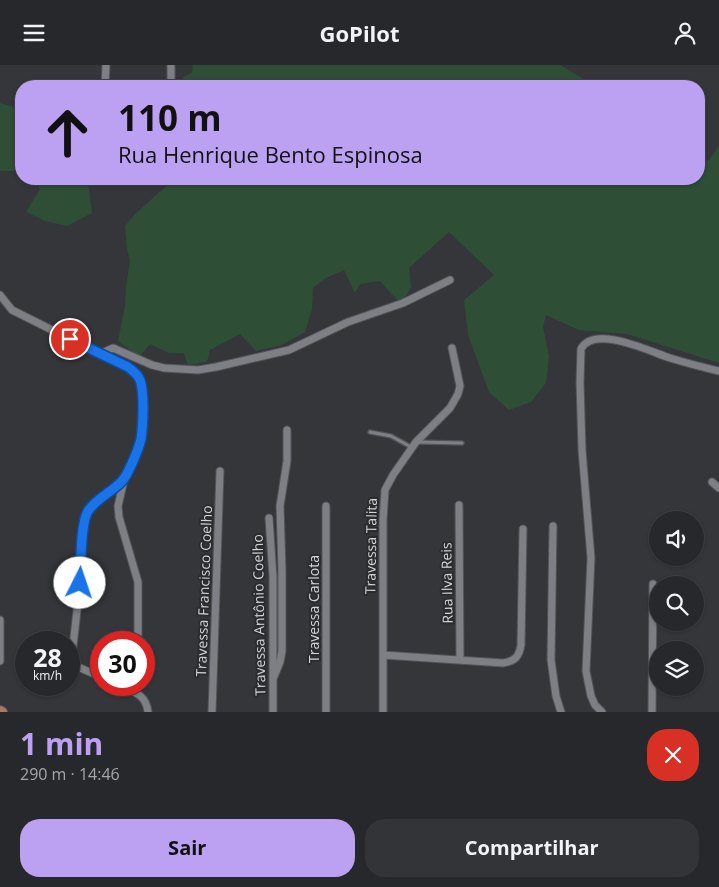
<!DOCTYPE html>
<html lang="pt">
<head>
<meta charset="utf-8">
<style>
  :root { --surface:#27282c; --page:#333438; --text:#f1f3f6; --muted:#a4a6a9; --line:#434448; --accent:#bca0f2 }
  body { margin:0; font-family:"Open Sans",sans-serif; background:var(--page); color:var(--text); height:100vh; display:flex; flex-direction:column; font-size:19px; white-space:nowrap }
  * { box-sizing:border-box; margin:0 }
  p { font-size:16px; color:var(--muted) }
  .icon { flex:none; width:28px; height:28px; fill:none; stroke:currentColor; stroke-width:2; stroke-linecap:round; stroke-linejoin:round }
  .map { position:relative; height:647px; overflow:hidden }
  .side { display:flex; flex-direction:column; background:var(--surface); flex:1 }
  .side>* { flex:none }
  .guide { position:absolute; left:15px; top:15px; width:690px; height:105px; border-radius:20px; box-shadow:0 1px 4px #0004,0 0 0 1px var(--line); background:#bca0f2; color:#111; overflow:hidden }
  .controls { position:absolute; left:649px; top:446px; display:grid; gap:10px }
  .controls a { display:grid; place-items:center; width:55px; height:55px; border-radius:50%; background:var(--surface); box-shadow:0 1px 4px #0004,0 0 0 1px var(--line); font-size:25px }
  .speed { position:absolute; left:15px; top:566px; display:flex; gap:10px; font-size:25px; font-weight:700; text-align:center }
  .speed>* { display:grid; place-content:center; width:65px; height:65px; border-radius:50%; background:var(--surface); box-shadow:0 1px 4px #0004,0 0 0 1px var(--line); line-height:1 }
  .speed small { font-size:12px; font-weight:400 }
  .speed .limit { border:8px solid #d22; background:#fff; color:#111 }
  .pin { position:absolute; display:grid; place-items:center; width:42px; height:42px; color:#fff; margin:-21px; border:2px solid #fff; border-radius:50%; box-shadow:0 1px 5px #0007 }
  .me { position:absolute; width:55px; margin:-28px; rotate:4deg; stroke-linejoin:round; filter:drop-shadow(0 0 4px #0008) }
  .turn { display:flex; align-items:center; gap:18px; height:105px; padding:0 20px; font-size:22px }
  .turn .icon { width:65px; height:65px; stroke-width:2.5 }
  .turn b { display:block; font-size:35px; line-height:42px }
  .round { display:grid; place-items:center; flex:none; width:52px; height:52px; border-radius:20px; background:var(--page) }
  .summary { display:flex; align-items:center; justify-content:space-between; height:85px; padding:0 20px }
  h1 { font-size:30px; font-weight:700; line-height:38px; color:var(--accent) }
  .primary-button { display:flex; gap:10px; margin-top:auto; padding:10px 20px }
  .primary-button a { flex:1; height:58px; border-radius:20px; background:var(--accent); color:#111; font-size:20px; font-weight:700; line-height:58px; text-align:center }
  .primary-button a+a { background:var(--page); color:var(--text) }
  header { display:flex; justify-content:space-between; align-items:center; height:65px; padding:0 20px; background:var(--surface); font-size:22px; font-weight:700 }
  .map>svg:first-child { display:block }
</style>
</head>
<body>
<header><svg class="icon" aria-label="menu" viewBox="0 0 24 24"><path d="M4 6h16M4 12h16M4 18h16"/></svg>GoPilot<svg class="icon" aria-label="person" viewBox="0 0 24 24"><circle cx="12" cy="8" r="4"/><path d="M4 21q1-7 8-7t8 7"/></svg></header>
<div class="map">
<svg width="719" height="647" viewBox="0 0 719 647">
  <rect width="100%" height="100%" fill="#34363a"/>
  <path fill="#2e4f36" d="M193,0H560L595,21H183V12L192,8Z
    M0,38L17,43L21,58V106H0Z
    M719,81V298L627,269L579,265L546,250L543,262L549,291L546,318L531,337L509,345L489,327L468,270L464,235L494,210L449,167L409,203L411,222L403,237L396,234L380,216L360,219L355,228L344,205L326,213L313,223L312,244L305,267L282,280L256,286L240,269L210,285L207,297L188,300L184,288H169L150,279L139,292L118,276L125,241L126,222L130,195L127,185L125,161L134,150L174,114H699V90L708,96Z
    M34,114H85L88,117L92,148L67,161L45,156L26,147L40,124Z"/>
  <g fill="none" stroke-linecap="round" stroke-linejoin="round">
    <g stroke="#535459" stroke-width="5.5">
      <path id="service" d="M370,367L391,371L411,382
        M418,377L462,378"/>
    </g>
    <g stroke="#535459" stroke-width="9">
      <path id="minor" d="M171,0V21
        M105,21L106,0
        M0,230L12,245L128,303L139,313L142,322L141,372L135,391L124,415L118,441L119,452L138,517V578
        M100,289L113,283L152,300L164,303L198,305L216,302L289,285L348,257L403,238L450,215
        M712,417L719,423
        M459,440L460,595
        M326,441V647
        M269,453L273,512V647
        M553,461L551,595L556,631L561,647
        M0,555V596
        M383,590L503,598C515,596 519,592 521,580L523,464
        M69,598L101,612
        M71,599L80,519L84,458L88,446L109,426L123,415
        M273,614L280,597L282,586V505L280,441L287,396V365
        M118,620C134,627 146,629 148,647
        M212,647L220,406
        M383,647V455L385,425L393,410L416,377L450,343L458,329L460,321L452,283
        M602,647L595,640L591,631L586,606L591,493L582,385L580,318L581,284C594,259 651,287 670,293C686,298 702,302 719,306
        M652,647L653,519"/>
    </g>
    <g stroke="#535459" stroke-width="12">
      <path id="primary" d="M0,646L2,647"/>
    </g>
    <use href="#service" stroke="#7d7f84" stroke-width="3"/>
    <use href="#minor" stroke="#7d7f84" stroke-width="7"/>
    <use href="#primary" stroke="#a9786a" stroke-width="10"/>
  </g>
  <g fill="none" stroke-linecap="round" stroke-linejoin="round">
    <g stroke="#114b97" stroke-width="12">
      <path id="route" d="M70,274L128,302C132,305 136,308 139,313C145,323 143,362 141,374C139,383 128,410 122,416C112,427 97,433 88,446C80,459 81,502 80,518"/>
    </g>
    <use href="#route" stroke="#1a73e8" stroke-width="9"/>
  </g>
  <g text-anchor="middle" stroke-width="4" stroke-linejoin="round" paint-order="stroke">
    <g font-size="14" fill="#d4d5d8" stroke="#2a2c30">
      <text transform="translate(371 481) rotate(-89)" y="5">Travessa Talita</text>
      <text transform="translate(447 518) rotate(-91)" y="5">Rua Ilva Reis</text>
      <text transform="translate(204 526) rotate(-88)" y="5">Travessa Francisco Coelho</text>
      <text transform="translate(314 544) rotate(-90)" y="5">Travessa Carlota</text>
      <text transform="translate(259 550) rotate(-91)" y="5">Travessa Antônio Coelho</text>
    </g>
  </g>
</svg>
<div class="controls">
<a><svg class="icon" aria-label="sound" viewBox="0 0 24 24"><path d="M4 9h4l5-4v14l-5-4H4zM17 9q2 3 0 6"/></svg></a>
<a><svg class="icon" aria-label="search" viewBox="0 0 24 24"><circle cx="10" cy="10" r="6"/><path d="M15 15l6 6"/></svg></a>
<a><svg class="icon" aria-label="layers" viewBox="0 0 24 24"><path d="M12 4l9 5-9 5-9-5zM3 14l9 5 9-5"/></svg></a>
</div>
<div class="speed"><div>28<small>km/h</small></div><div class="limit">30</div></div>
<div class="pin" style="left:70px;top:274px;background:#d93025"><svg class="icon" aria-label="arrive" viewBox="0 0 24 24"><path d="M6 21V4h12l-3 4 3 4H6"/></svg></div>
<svg class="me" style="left:80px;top:518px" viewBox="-20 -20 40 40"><circle r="19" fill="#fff"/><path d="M0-13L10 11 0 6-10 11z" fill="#1a73e8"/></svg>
<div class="guide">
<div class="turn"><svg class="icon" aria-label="ahead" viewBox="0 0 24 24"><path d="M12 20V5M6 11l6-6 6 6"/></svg><div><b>110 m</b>Rua Henrique Bento Espinosa</div></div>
</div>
</div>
<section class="side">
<div class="summary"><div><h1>1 min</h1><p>290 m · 14:46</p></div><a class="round" style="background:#d93025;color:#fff"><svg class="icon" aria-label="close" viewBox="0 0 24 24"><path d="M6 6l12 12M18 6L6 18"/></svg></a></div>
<div class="primary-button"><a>Sair</a><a>Compartilhar</a></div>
</section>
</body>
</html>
